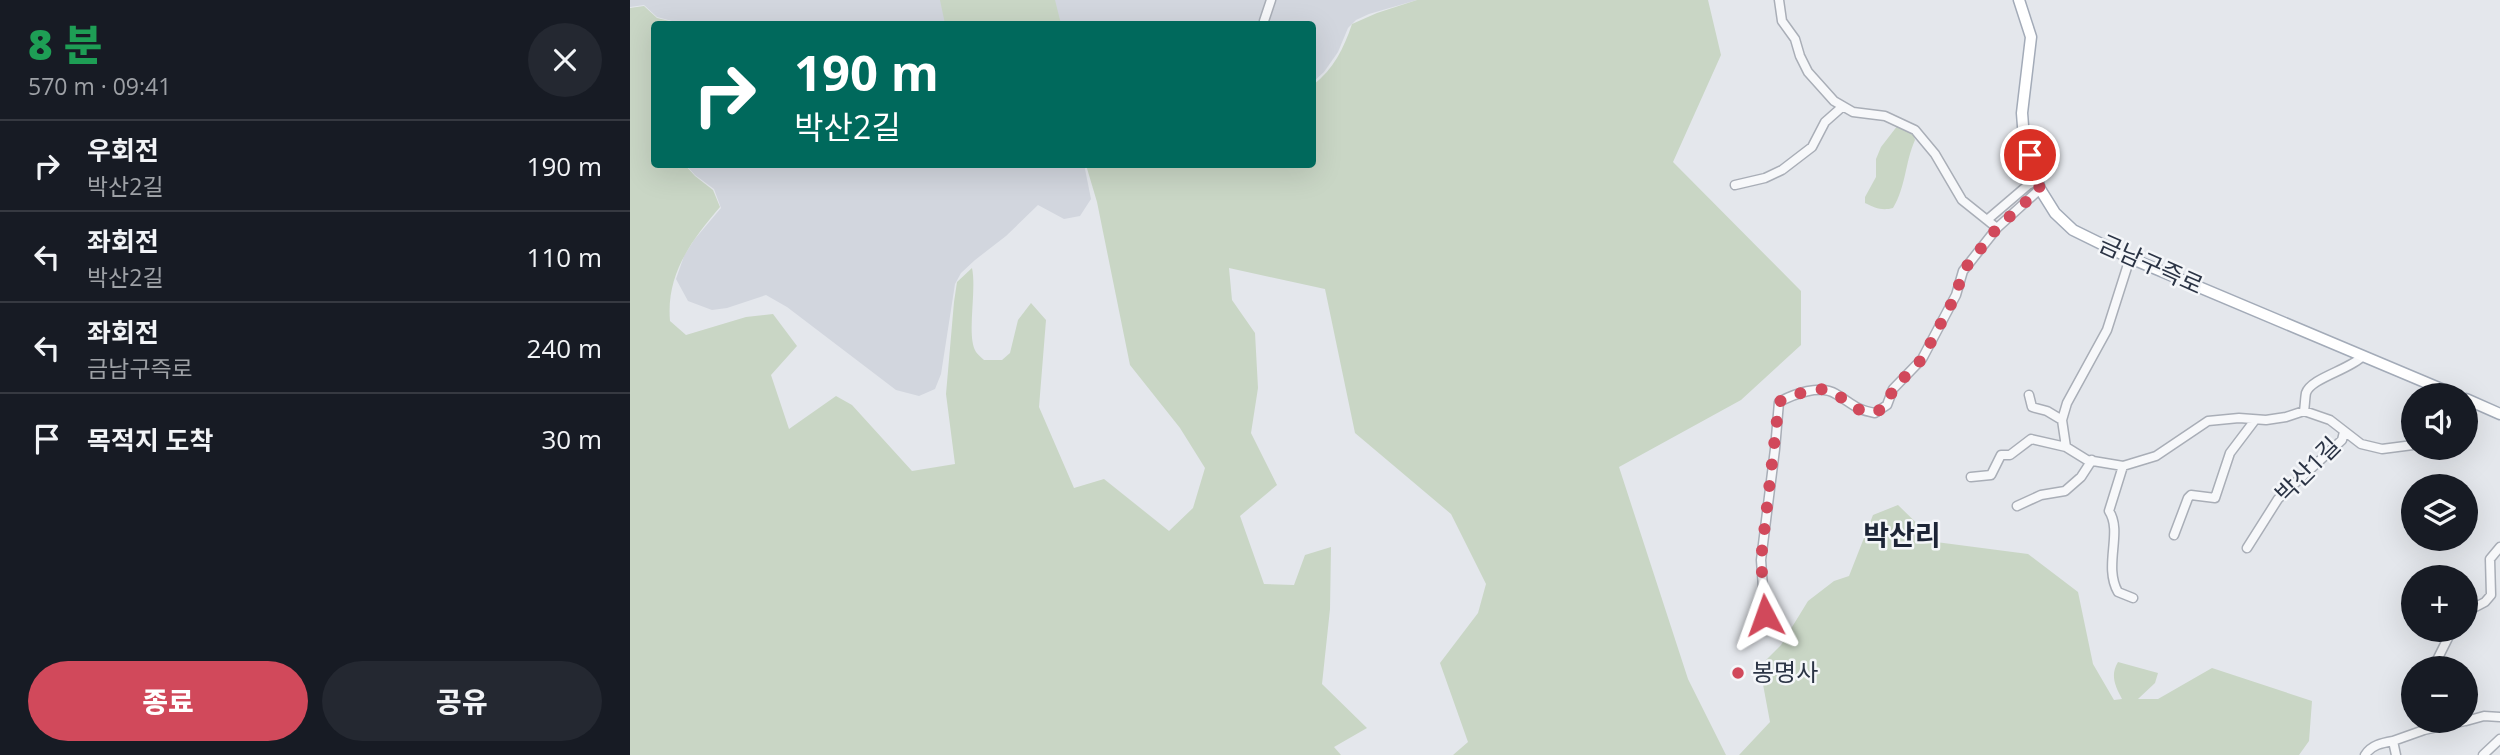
<!DOCTYPE html>
<html lang="ko">
<head>
<meta charset="utf-8">
<style>
  :root { --surface:#171b24; --page:#242831; --text:#f1f3f6; --muted:#9ea1a6; --line:#363941; --accent:#d1495b }
  body { margin:0; font-family:"Open Sans","Noto Sans KR",sans-serif; background:var(--page); color:var(--text); height:100vh; display:flex; flex-direction:column; font-size:26px; white-space:nowrap }
  * { box-sizing:border-box; margin:0 }
  p { font-size:23px; color:var(--muted) }
  .icon { flex:none; width:38px; height:38px; fill:none; stroke:currentColor; stroke-width:2; stroke-linecap:round; stroke-linejoin:round }
  .map { position:relative; flex:1; overflow:hidden }
  .panel { display:flex; flex-direction:column; background:var(--surface); width:630px }
  .panel>* { flex:none }
  .guide { position:absolute; left:21px; top:21px; width:665px; height:147px; border-radius:7px; box-shadow:0 7px 28px #0002; background:#00695c; color:#fff; overflow:hidden }
  .controls { position:absolute; left:1771px; top:383px; display:grid; gap:14px }
  .controls a { display:grid; place-items:center; width:77px; height:77px; border-radius:50%; background:var(--surface); box-shadow:0 7px 28px #0002; font-size:35px }
  .pin { position:absolute; display:grid; place-items:center; width:60px; height:60px; color:#fff; margin:-30px; border:4px solid #fff; border-radius:50%; box-shadow:0 2px 7px #0007 }
  .me { position:absolute; width:77px; margin:-38px; rotate:356deg; stroke-linejoin:round; filter:drop-shadow(0 0 5px #0008) }
  .turn { display:flex; align-items:center; gap:24px; height:147px; padding:0 28px; font-size:32px }
  .turn .icon { width:91px; height:91px; stroke-width:2.5 }
  .turn b { display:block; font-size:49px; line-height:60px }
  .round { display:grid; place-items:center; flex:none; width:74px; height:74px; border-radius:37px; background:var(--page) }
  .overview { display:flex; align-items:center; justify-content:space-between; height:119px; padding:0 28px }
  h1 { font-size:42px; font-weight:800; line-height:52px; color:#1e9e55 }
  .primary-button { display:flex; gap:14px; margin-top:auto; padding:14px 28px }
  .primary-button a { flex:1; height:80px; border-radius:42px; background:var(--accent); color:#fff; font-size:28px; font-weight:800; line-height:80px; text-align:center }
  .primary-button a+a { background:var(--page); color:var(--text) }
  ul { padding:0; list-style:none }
  li { display:flex; align-items:center; gap:21px; height:91px; padding:0 28px; border-top:2px solid var(--line) }
  li div { flex:1 }
  li b { display:block; font-size:26px }
  li em { font-style:normal }
  main { display:flex; flex:1; min-height:0 }
  .map>svg:first-child { display:block }
</style>
</head>
<body>
<main>
<section class="panel">
<div class="overview"><div><h1>8 분</h1><p>570 m · 09:41</p></div><a class="round"><svg class="icon" aria-label="close" viewBox="0 0 24 24"><path d="M6 6l12 12M18 6L6 18"/></svg></a></div>
<ul>
<li><svg class="icon" aria-label="right" viewBox="0 0 24 24"><path d="M7 20v-9h11M14 6l5 5-5 5"/></svg><div><b>우회전</b><p>박산2길</p></div><em>190 m</em></li>
<li><svg class="icon" aria-label="left" viewBox="0 0 24 24"><path d="M17 20v-9H6M10 6l-5 5 5 5"/></svg><div><b>좌회전</b><p>박산2길</p></div><em>110 m</em></li>
<li><svg class="icon" aria-label="left" viewBox="0 0 24 24"><path d="M17 20v-9H6M10 6l-5 5 5 5"/></svg><div><b>좌회전</b><p>금남구즉로</p></div><em>240 m</em></li>
<li><svg class="icon" aria-label="arrive" viewBox="0 0 24 24"><path d="M6 21V4h12l-3 4 3 4H6"/></svg><div><b>목적지 도착</b></div><em>30 m</em></li>
</ul>
<div class="primary-button"><a>종료</a><a>공유</a></div>
</section>
<div class="map">
<svg width="1870" height="755" viewBox="0 0 1870 755">
  <rect width="100%" height="100%" fill="#e4e7ec"/>
  <path fill="#d2d6de" d="M0,0H787L739,14L726,20L718,28L708,52L694,72L683,82L682,24H53L27,17L14,5L0,7Z
    M454,164L461,199L450,216L434,219L408,205L376,236L345,260L331,273L325,284L311,374L305,389L289,396L266,390L157,307L136,295L97,308L82,310L58,301L46,279L54,256L64,240L91,208L84,189L65,175L56,165Z"/>
  <path fill="#c9d6c5" d="M310,0H425L431,24H315Z
    M787,0H1078L1091,55L1043,162L1171,291V345L1111,400L989,467L1058,679L1096,755H823L838,742L810,663L848,613L856,584L821,514L725,433L695,289L599,268L602,300L625,333L628,388L621,433L647,485L610,516L634,584L664,585L675,555L701,547L700,609L692,684L737,728L704,747L711,755H0V8L14,6L27,18L52,24H24V164L55,165L65,176L83,190L90,207C61,241 36,274 40,321L56,335L116,317L143,314L167,346L141,375L159,429L206,396L222,405L282,471L325,464L316,394L324,302L327,282L342,268C347,291 336,337 346,352C348,355 351,357 354,360H372L380,353L388,320L401,303L416,320L409,407L444,488L474,479L539,531L563,508L575,468L550,428L500,365L467,202L456,165L682,164L683,85C703,70 714,48 722,24L747,13Z
    M1268,125L1283,133L1285,140C1275,162 1276,187 1263,208C1252,211 1245,208 1235,203V197L1246,177V159L1251,147Z
    M1268,505L1306,542L1398,554L1448,592L1463,664L1484,700L1492,699C1485,686 1480,675 1488,662L1528,673L1525,683L1508,699H1528L1582,668L1682,701L1679,741L1669,755H1109L1140,722L1132,679L1136,660L1151,645L1178,601L1204,581L1219,576L1243,515Z"/>
  <g fill="none" stroke-linecap="round" stroke-linejoin="round">
    <g stroke="#a9aeb7" stroke-width="11">
      <path id="minor" d="M1149,0L1152,21L1165,39L1170,56L1178,72L1204,101L1223,112L1255,116L1285,130L1305,154L1332,200L1367,228
        M634,21L641,0
        M1105,185L1135,178L1152,170L1182,147L1195,122L1212,107
        M1357,220L1398,185L1408,180
        M1500,258L1477,330L1437,403L1432,420L1436,447L1457,460L1493,466L1526,456L1578,421L1609,418L1636,420L1656,417L1674,411L1700,420L1731,444L1752,449L1783,445
        M1399,395L1402,407L1417,411L1432,420
        M1674,411C1675,405 1675,398 1676,393C1681,378 1719,370 1733,356
        M1493,466L1479,511C1493,532 1473,566 1488,592L1503,598
        M1341,477L1361,475L1371,455H1380L1401,439L1436,447
        M1387,506L1411,495L1435,491L1451,477L1462,460
        M1544,535L1558,498L1561,495L1585,498L1600,453L1625,420
        M1617,548L1648,499L1712,440L1714,432
        M1836,612L1855,602L1861,595L1860,559L1870,547
        M1115,640L1129,632L1135,615L1131,560L1145,449L1149,402C1164,394 1190,384 1206,394C1223,404 1224,409 1245,413L1257,405L1263,389L1292,359L1326,295L1333,271L1367,228L1410,189
        M1803,668L1822,630
        M1836,721L1854,716L1870,717
        M1735,755C1741,745 1752,743 1763,741
        M1766,755L1763,741L1794,730L1835,721
        M1853,755L1870,739"/>
    </g>
    <g stroke="#a3abb8" stroke-width="13">
      <path id="major" d="M1389,0L1401,37L1392,113L1394,139L1410,189L1425,213L1443,230L1500,258L1828,396
        M1836,399L1870,414"/>
    </g>
    <use href="#minor" stroke="#f7f8fa" stroke-width="8"/>
    <use href="#major" stroke="#fff" stroke-width="10"/>
  </g>
  <g fill="none" stroke-linecap="round" stroke-linejoin="round">
    <path stroke="#d1495b" stroke-width="12" stroke-dasharray="0 21.6" d="M1135,615L1131,559L1149,402L1161,395L1193,389L1205,393L1227,409L1245,413L1257,405L1263,389L1292,359L1326,295L1333,271L1367,228L1410,189L1400,155"/>
  </g>
  <circle fill="#d1495b" stroke="#f4f6f9" stroke-width="2.5" cx="1108" cy="673" r="7"/>
  <g text-anchor="middle" stroke-width="5" stroke-linejoin="round" paint-order="stroke">
    <g font-size="24" fill="#2b3445" stroke="#f4f6f9">
      <text transform="translate(1521 265) rotate(24)" y="8">금남구즉로</text>
      <text transform="translate(1678 470) rotate(-45)" y="8">박산1길</text>
    </g>
    <g font-size="24" fill="#2b3445" stroke="#f4f6f9" text-anchor="start">
      <text x="1122" y="681">봉명사</text>
    </g>
    <g font-size="28" font-weight="bold" fill="#1d2536" stroke="#f4f6f9">
      <text x="1272" y="545">박산리</text>
    </g>
  </g>
</svg>
<div class="controls">
<a><svg class="icon" aria-label="sound" viewBox="0 0 24 24"><path d="M4 9h4l5-4v14l-5-4H4zM17 9q2 3 0 6"/></svg></a>
<a><svg class="icon" aria-label="layers" viewBox="0 0 24 24"><path d="M12 4l9 5-9 5-9-5zM3 14l9 5 9-5"/></svg></a>
<a>+</a>
<a>−</a>
</div>
<div class="pin" style="left:1400px;top:155px;background:#d93025"><svg class="icon" aria-label="arrive" viewBox="0 0 24 24"><path d="M6 21V4h12l-3 4 3 4H6"/></svg></div>
<svg class="me" style="left:1135px;top:615px" viewBox="-20 -20 40 40"><path d="M0-17L14 15 0 8-14 15z" fill="#d1495b" stroke="#fff" stroke-width="4"/></svg>
<div class="guide">
<div class="turn"><svg class="icon" aria-label="right" viewBox="0 0 24 24"><path d="M7 20v-9h11M14 6l5 5-5 5"/></svg><div><b>190 m</b>박산2길</div></div>
</div>
</div>
</main>
</body>
</html>
